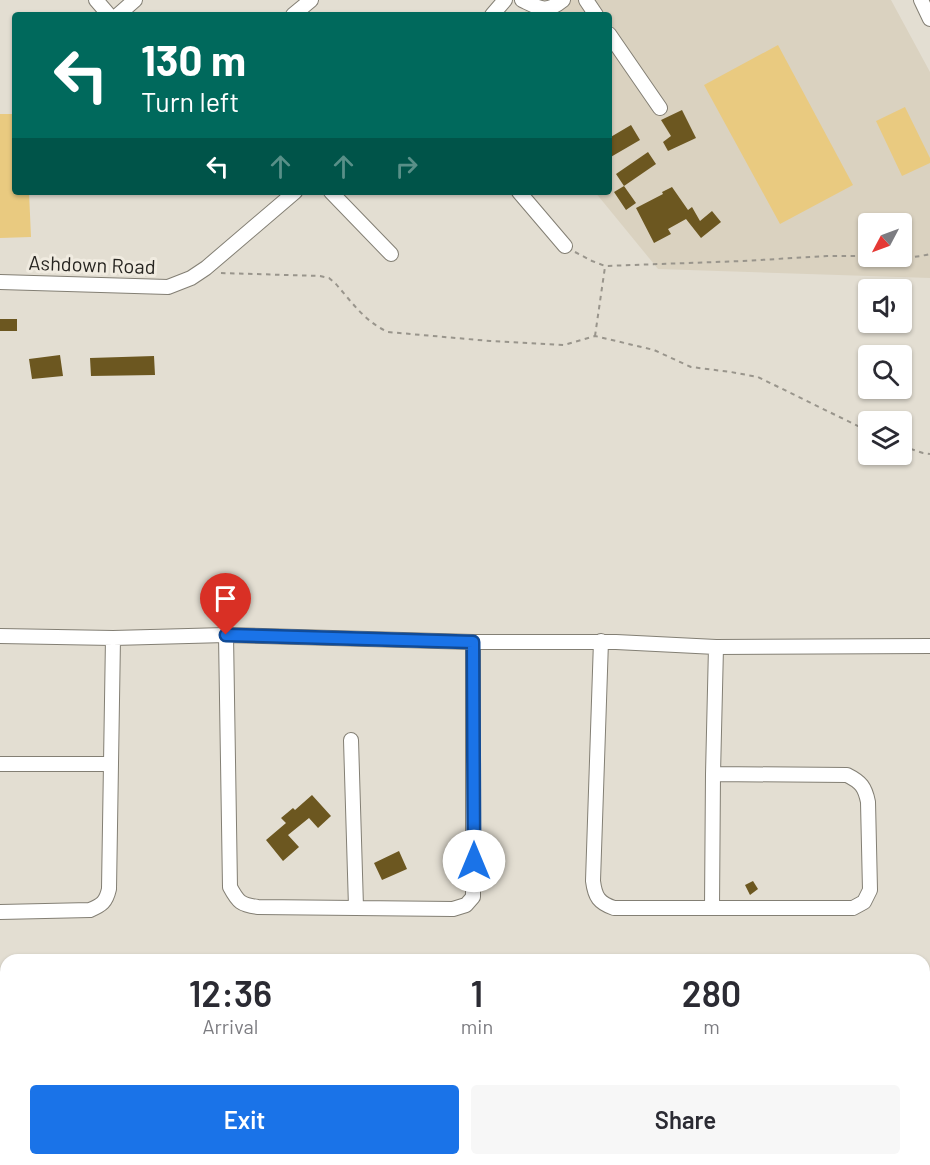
<!DOCTYPE html>
<html lang="en">
<head>
<meta charset="utf-8">
<style>
  :root { --surface:#fff; --page:#f7f7f7; --text:#2b2b33; --muted:#7c7c81; --accent:#1a73e8 }
  body { margin:0; font-family:Barlow,sans-serif; background:var(--page); color:var(--text); height:100vh; display:flex; flex-direction:column; font-size:22px; white-space:nowrap }
  * { box-sizing:border-box; margin:0 }
  p { font-size:20px; color:var(--muted) }
  .icon { flex:none; width:33px; height:33px; fill:none; stroke:currentColor; stroke-width:2; stroke-linecap:round; stroke-linejoin:round }
  .map { position:relative; flex:1; overflow:hidden }
  .side { position:absolute; left:0px; top:954px; width:930px; height:212px; display:flex; flex-direction:column; background:var(--surface); border-radius:18px 18px 0 0; box-shadow:0 2px 4px #0004 }
  .side>* { flex:none }
  .guide { position:absolute; left:12px; top:12px; width:600px; height:183px; border-radius:6px; box-shadow:0 2px 4px #0004; background:#00695c; color:#fff; overflow:hidden }
  .needle { width:39px; rotate:229deg }
  .tools { position:absolute; left:858px; top:213px; display:grid; gap:12px }
  .tools a { display:grid; place-items:center; width:54px; height:54px; border-radius:6px; background:var(--surface); box-shadow:0 2px 4px #0004; font-size:30px }
  .pin { position:absolute; display:grid; place-items:center; width:51px; height:51px; color:#fff; margin:-62px -26px; border-radius:50% 50% 50% 0; rotate:-45deg; box-shadow:0 0 6px #0007 }
  .pin .icon { rotate:45deg }
  .me { position:absolute; width:66px; margin:-33px; rotate:0deg; stroke-linejoin:round; filter:drop-shadow(0 0 4px #0008) }
  .turn { display:flex; align-items:center; gap:21px; height:126px; padding:0 30px; font-size:27px }
  .turn .icon { width:78px; height:78px; stroke-width:2.5 }
  .turn b { display:block; font-size:42px; line-height:51px }
  .lanes { display:flex; align-items:center; height:57px; padding:0 30px; background:#0003; justify-content:center; gap:30px; direction:ltr }
  .lanes .off { opacity:.35 }
  .eta { display:flex; justify-content:space-evenly; align-items:center; height:102px; text-align:center }
  .eta b { font-size:36px; font-weight:600; line-height:42px }
  .action { display:flex; gap:12px; margin-top:auto; padding:12px 30px }
  .action a { flex:1; height:69px; border-radius:6px; background:var(--accent); color:#fff; font-size:24px; font-weight:600; line-height:69px; text-align:center }
  .action a+a { background:var(--page); color:var(--text) }
  .map>svg:first-child { display:block }
</style>
</head>
<body>
<div class="map">
<svg width="930" height="1165" viewBox="0 0 930 1165">
  <rect width="100%" height="100%" fill="#e3ded2"/>
  <path fill="#dad2c0" fill-rule="evenodd" d="M539,0H891L930,72V278L658,269L595,192H609V15H521ZM868,224H902V256H868Z"/>
  <path fill="#e9ca80" d="M778,45L853,185L780,224L704,85Z
    M905,107L930,158V163L902,176L876,121Z
    M0,114H15V192H29L31,237L0,238Z"/>
  <path fill="#6c5720" d="M682,110L696,138L668,151L663,142L671,136L661,120Z
    M631,125L640,140L609,158V138Z
    M648,152L656,164L624,186L616,174Z
    M624,186L636,203L626,210L614,192Z
    M672,187L688,210L692,207L700,221L712,211L721,222L701,238L686,219L668,229L671,234L654,243L636,208L663,194L662,192Z
    M0,319H17V331H0Z
    M60,355L63,376L32,379L29,359Z
    M154,356L155,375L91,376L90,358Z
    M312,795L331,816L318,828L309,818L288,835L299,847L283,861L266,840L286,823L281,818L293,808L295,810Z
    M399,851L407,869L382,880L374,863Z
    M753,881L758,889L750,895L745,885Z"/>
  <g fill="none" stroke-linecap="round" stroke-linejoin="round">
    <g stroke="#837f74" stroke-width="16">
      <path id="minor" d="M96,0L109,15
        M522,0C539,8 546,14 563,0
        M586,0L596,15
        M921,0L930,19
        M118,15L135,0
        M293,15L311,0
        M492,15L505,0
        M609,34L660,108
        M331,192L391,254
        M519,192L565,246
        M0,282L168,287L191,278L206,268L295,192
        M226,635L230,887C238,902 241,905 258,907L453,909L466,905L473,897V642
        M0,636L113,638L226,635L473,642H616L716,647L930,646
        M601,641L593,881C595,897 599,903 614,908H853L864,902L870,890L868,802C865,787 861,782 847,775L713,774
        M351,740L356,907
        M0,764H110
        M712,907L713,774L716,647
        M0,912L90,910C102,905 106,902 109,889L113,638
        M924,1030H930
        M924,1157H930
        M22,1160V1165
        M132,1160V1165
        M340,1160V1165
        M232,1165V1160"/>
    </g>
    <path stroke="#99958c" stroke-width="2" stroke-dasharray="4.5 4.5" stroke-linecap="butt" d="M575,252L592,261L605,266L743,261L827,256H868
      M870,256C891,258 910,259 930,254
      M221,273L320,276L329,278L335,283C351,301 365,322 388,332L490,341L564,345L595,336L654,350L691,367L731,372L758,377L868,431
      M595,336L605,267
      M902,446L923,453L930,454"/>
    <use href="#minor" stroke="#fff" stroke-width="14"/>
  </g>
  <g fill="none" stroke-linecap="round" stroke-linejoin="round">
    <g stroke="#114b97" stroke-width="15">
      <path id="route" d="M226,635L473,642L474,861"/>
    </g>
    <use href="#route" stroke="#1a73e8" stroke-width="10"/>
  </g>
  <g text-anchor="middle" stroke-width="6" stroke-linejoin="round" paint-order="stroke">
    <g font-size="20" fill="#272521" stroke="#f0ebe0">
      <text transform="translate(92 265) rotate(2)" y="7">Ashdown Road</text>
    </g>
  </g>
</svg>
<div class="tools">
<a><svg class="needle" viewBox="-14 -14 28 28"><path d="M0-13l5 13h-10z" fill="#e53935"/><path d="M0 13l5-13h-10z" fill="#7c7c81"/></svg></a>
<a><svg class="icon" aria-label="sound" viewBox="0 0 24 24"><path d="M4 9h4l5-4v14l-5-4H4zM17 9q2 3 0 6"/></svg></a>
<a><svg class="icon" aria-label="search" viewBox="0 0 24 24"><circle cx="10" cy="10" r="6"/><path d="M15 15l6 6"/></svg></a>
<a><svg class="icon" aria-label="layers" viewBox="0 0 24 24"><path d="M12 4l9 5-9 5-9-5zM3 14l9 5 9-5"/></svg></a>
</div>
<div class="pin" style="left:226px;top:635px;background:#d93025"><svg class="icon" aria-label="arrive" viewBox="0 0 24 24"><path d="M6 21V4h12l-3 4 3 4H6"/></svg></div>
<svg class="me" style="left:474px;top:861px" viewBox="-20 -20 40 40"><circle r="19" fill="#fff"/><path d="M0-13L10 11 0 6-10 11z" fill="#1a73e8"/></svg>
<div class="guide">
<div class="turn"><svg class="icon" aria-label="left" viewBox="0 0 24 24"><path d="M17 20v-9H6M10 6l-5 5 5 5"/></svg><div><b>130 m</b>Turn left</div></div>
<div class="lanes"><svg class="icon" aria-label="left" viewBox="0 0 24 24"><path d="M17 20v-9H6M10 6l-5 5 5 5"/></svg><svg class="icon off" aria-label="ahead" viewBox="0 0 24 24"><path d="M12 20V5M6 11l6-6 6 6"/></svg><svg class="icon off" aria-label="ahead" viewBox="0 0 24 24"><path d="M12 20V5M6 11l6-6 6 6"/></svg><svg class="icon off" aria-label="right" viewBox="0 0 24 24"><path d="M7 20v-9h11M14 6l5 5-5 5"/></svg></div>
</div>
<section class="side">
<div class="eta">
<div><b>12:36</b><p>Arrival</p></div>
<div><b>1</b><p>min</p></div>
<div><b>280</b><p>m</p></div>
</div>
<div class="action"><a>Exit</a><a>Share</a></div>
</section>
</div>
</body>
</html>
